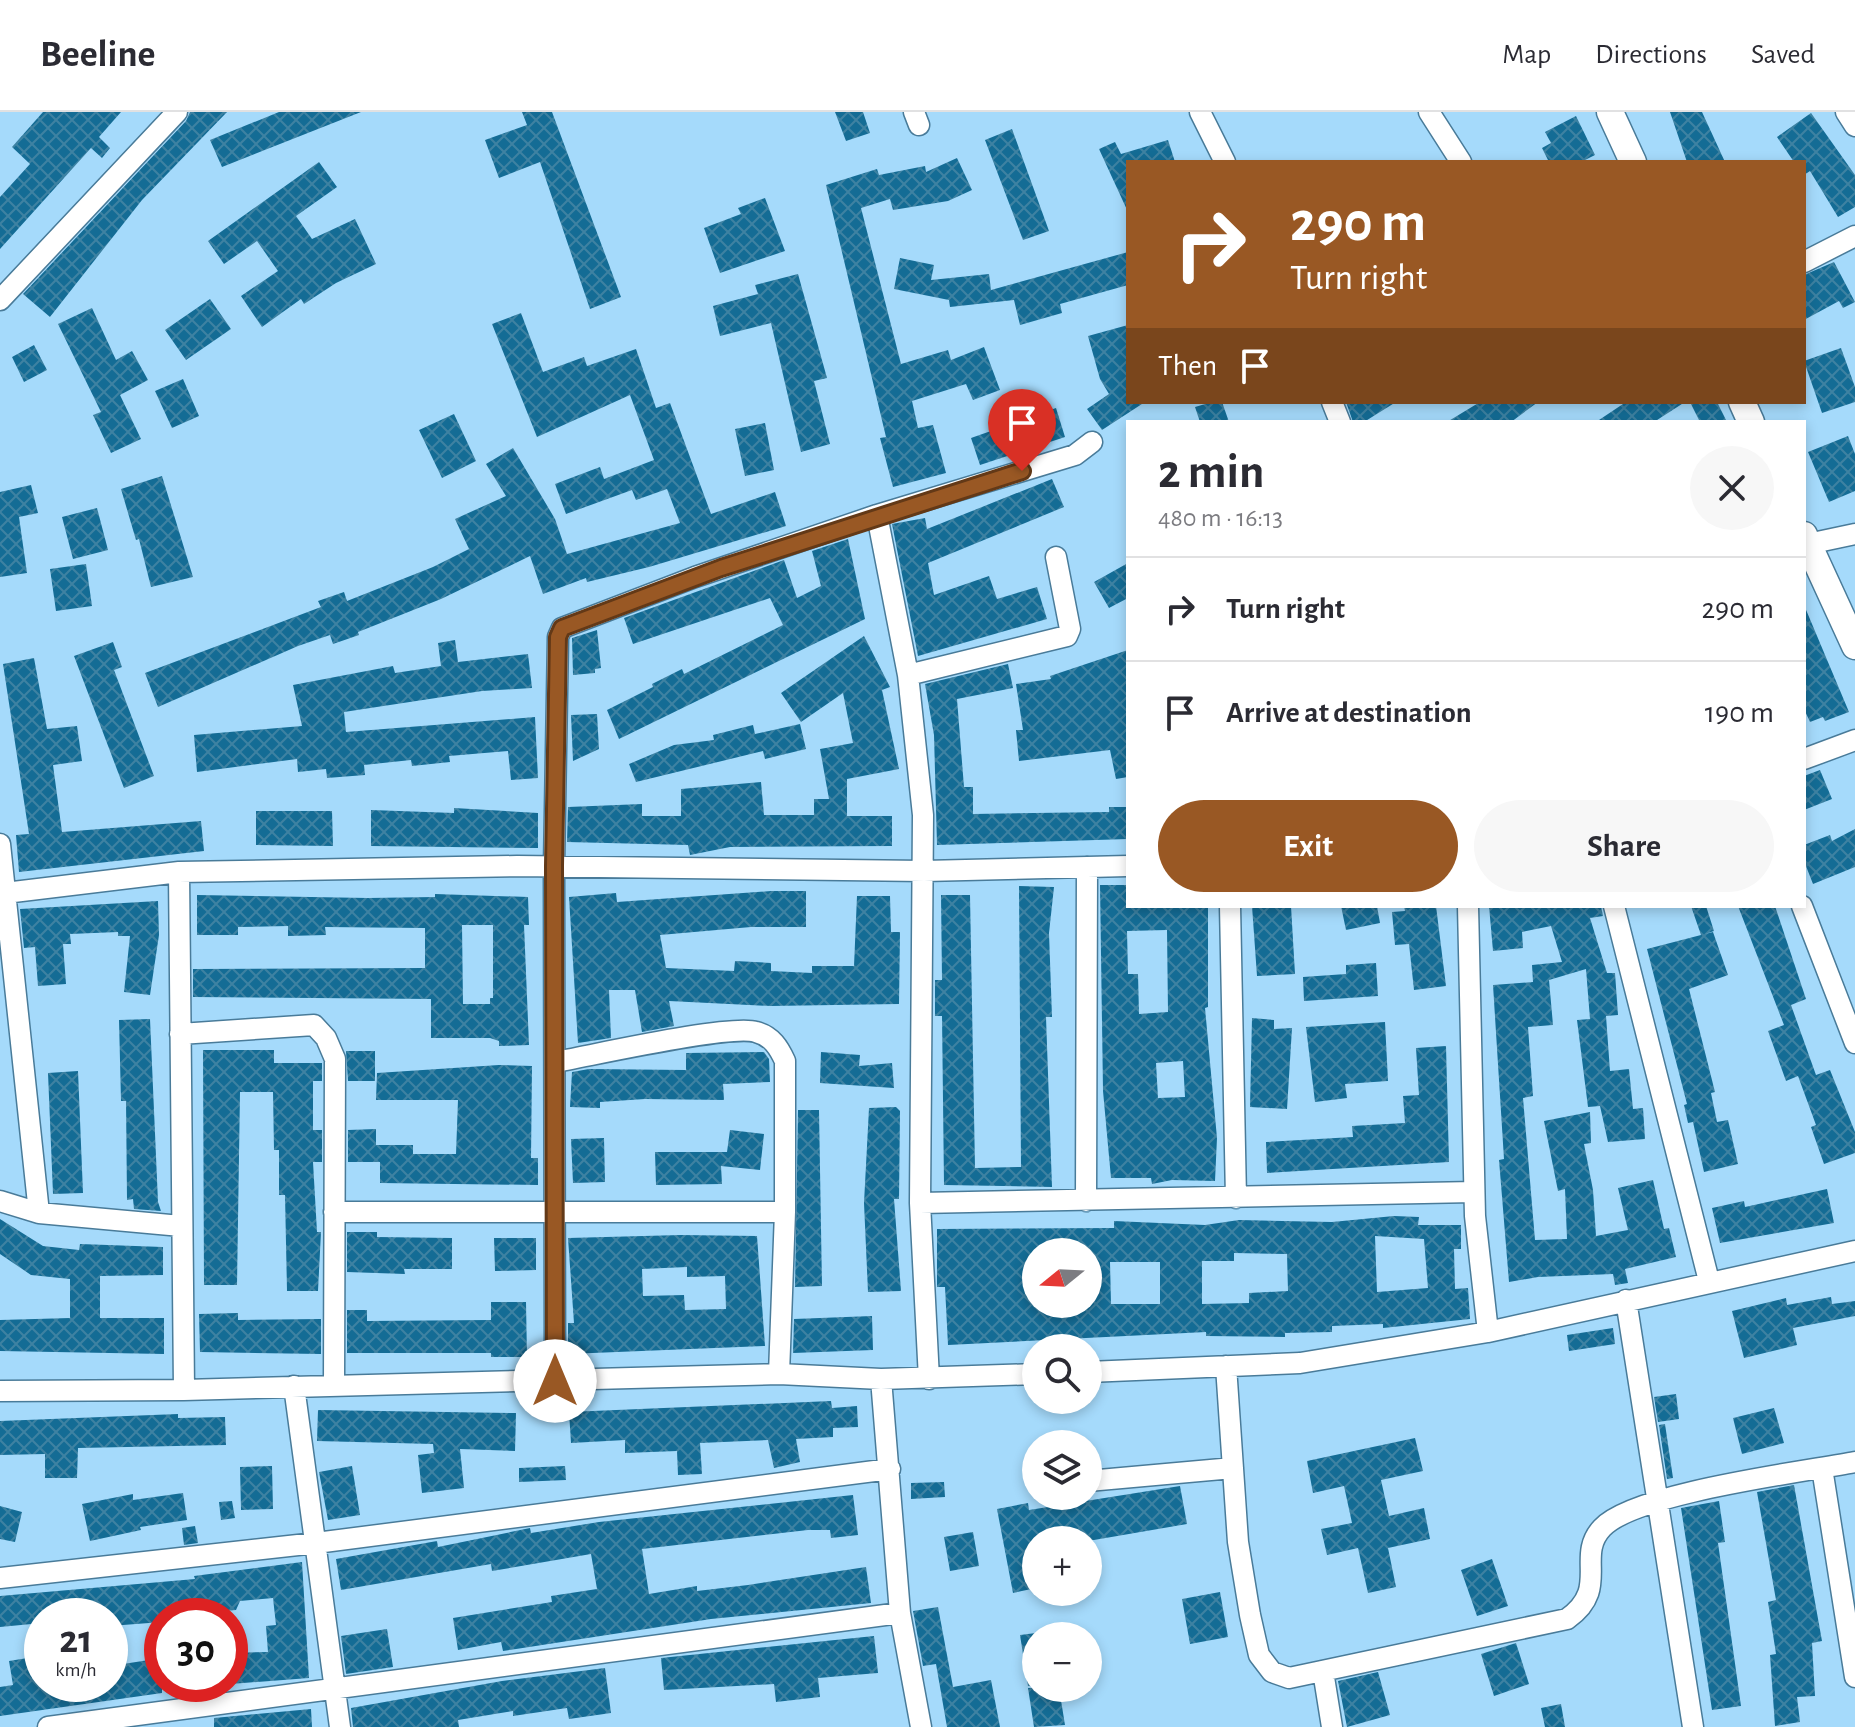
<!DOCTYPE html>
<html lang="en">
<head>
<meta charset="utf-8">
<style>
  :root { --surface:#fff; --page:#f7f7f7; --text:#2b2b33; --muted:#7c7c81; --line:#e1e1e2; --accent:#995824 }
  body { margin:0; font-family:"Alegreya Sans",sans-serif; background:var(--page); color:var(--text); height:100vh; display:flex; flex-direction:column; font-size:30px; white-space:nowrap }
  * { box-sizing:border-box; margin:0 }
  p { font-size:26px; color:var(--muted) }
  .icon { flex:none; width:44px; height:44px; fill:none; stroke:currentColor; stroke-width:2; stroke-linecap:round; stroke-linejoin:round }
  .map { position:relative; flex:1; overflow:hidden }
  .details { position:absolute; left:1126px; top:308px; width:680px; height:488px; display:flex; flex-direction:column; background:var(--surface); border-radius:0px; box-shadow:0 4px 12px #0003 }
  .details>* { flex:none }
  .guide { position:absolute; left:1126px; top:48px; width:680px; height:244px; border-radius:0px; box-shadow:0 4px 12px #0003; background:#995824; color:#fff; overflow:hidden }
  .needle { width:52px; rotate:252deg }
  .controls { position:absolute; left:1022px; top:1126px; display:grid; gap:16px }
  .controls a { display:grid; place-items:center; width:80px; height:80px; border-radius:50%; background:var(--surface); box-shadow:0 4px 12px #0003; font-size:40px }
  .speed { position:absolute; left:24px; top:1486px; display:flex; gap:16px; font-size:40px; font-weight:700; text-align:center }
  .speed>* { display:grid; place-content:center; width:104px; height:104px; border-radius:50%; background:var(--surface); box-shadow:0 4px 12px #0003; line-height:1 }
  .speed small { font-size:20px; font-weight:400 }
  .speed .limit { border:12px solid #d22; background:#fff; color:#111 }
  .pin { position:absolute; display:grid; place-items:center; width:68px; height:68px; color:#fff; margin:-82px -34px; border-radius:50% 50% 50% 0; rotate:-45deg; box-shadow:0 0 8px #0007 }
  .pin .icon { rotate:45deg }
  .me { position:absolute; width:88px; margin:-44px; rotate:0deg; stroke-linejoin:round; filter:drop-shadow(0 0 6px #0008) }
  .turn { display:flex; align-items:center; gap:28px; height:168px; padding:0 32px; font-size:36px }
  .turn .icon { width:104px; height:104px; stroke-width:2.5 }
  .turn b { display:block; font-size:56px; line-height:68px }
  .then { display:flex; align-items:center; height:76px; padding:0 32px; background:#0003; gap:16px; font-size:30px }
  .round { display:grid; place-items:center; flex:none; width:84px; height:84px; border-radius:42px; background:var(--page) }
  .summary { display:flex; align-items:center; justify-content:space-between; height:136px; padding:0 32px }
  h1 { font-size:48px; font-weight:700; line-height:60px }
  .button { display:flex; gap:16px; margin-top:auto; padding:16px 32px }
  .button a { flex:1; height:92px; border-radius:48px; background:var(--accent); color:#fff; font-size:32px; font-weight:700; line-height:92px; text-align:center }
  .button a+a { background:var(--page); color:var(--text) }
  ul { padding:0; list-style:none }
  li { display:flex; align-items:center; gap:24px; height:104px; padding:0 32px; border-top:2px solid var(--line) }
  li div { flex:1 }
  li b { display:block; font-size:30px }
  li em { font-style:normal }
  header { display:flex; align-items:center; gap:48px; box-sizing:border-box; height:112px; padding:0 40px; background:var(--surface); border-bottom:2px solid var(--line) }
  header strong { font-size:38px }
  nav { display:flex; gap:44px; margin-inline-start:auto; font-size:28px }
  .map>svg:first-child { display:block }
</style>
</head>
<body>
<header>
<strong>Beeline</strong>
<nav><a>Map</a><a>Directions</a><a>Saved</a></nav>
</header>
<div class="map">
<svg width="1855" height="1615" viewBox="0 0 1855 1615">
  <defs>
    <pattern id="building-cross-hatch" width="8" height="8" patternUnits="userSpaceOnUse" patternTransform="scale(2)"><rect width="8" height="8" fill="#146c95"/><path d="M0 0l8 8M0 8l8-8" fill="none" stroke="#3e82a2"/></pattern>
  </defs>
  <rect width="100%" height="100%" fill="#a5dafb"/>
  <path fill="url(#building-cross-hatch)" fill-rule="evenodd" d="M43,0H121L99,25L110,36L102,46L91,36L0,137V85L30,52L12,35Z
    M190,0H227L142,88L50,205L23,182L186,9Z
    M279,0H361L222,55L210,28Z
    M522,0H552L621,185L590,197L540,50L499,66L485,28L527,13Z
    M835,0H863L870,21L846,29Z
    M1670,0H1702L1725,50H1687Z
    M1811,1L1855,63V95L1838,105L1810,59L1804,63V50H1794L1777,25Z
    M1576,4L1595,43L1581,50H1549L1542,36L1551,31L1545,20Z
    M1012,17L1049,119L1023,128L985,28Z
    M1168,28L1175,50H1128V100L1099,37L1115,30L1121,42Z
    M957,46L972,78L948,89L893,98L890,87L861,96L901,252L948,238L951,248L984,235L1000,278L973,288L966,272L912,289L918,316L933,313L946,361L893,375L880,326L886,325L826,73L877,57L879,63L925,54L926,60Z
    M319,50L337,75L296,104L312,127L355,107L376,152L336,171L304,192L301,187L262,215L241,184L278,159L257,129L224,152L208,129Z
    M765,86L785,139L720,161L704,116L741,102L738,96Z
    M1128,140V173L1060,192L1062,201L1020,213L1014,188L950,195L949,188L894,177L900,146L934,153L931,168L989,162L991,178Z
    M1834,150L1855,190L1843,196L1839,189L1804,208V163Z
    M798,162L827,266L814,269L830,332L801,340L771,211L720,224L713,194L758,182L755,173Z
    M210,187L231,217L186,248L165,218Z
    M92,196L116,248L132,239L148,268L120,283L141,327L111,341L93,303L101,300L58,212Z
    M521,201L543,260L584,245L587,254L636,237L656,296L670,291L711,402L775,380L786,414L649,455L587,470L586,466L543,482L530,444L441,487L358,520L359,523L333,532L330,523L298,534L158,595L145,561L321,495L318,489L344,480L347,489L433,455L469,437L455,407L506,384L486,352L513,336L555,407L567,442L680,411L667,377L636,388L632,378L566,402L555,372L600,355L604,367L654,348L630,283L537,325L492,212Z
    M1128,213V290H1145L1102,318L1087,297L1109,282L1100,267L1088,224Z
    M34,233L47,258L24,270L12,245Z
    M1841,236L1855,275V290L1822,301L1804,249Z
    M183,267L199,304L172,316L155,279Z
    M1212,290H1222L1229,310H1200L1195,295Z
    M1346,290H1396L1364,310H1353Z
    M1480,290H1538L1511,310H1447Z
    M1626,290H1685L1654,310H1596Z
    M1690,290H1717L1727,310H1700Z
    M1056,296L1065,325L980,353L971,326Z
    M454,302L476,349L442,366L419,318Z
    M765,311L774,358L745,364L735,317Z
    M1848,324L1855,342V379L1829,390L1808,340Z
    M162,364L193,465L151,475L139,427L136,428L121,377Z
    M1052,367L1064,395L928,451L934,483L989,464L997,487L1037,475L1047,507L918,544L892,412L925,406L927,417Z
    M31,373L38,401L19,405L27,461L0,465V380Z
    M97,396L108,438L73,447L62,405Z
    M848,427L865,507L619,627L607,598L653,575L652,572L682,557L684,562L783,513L770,486L633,532L624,506L784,448L797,486L821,474L812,439Z
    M1128,451V486L1109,496L1094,470Z
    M86,452L92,494L56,499L50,457Z
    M1804,493L1849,600L1825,609L1823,605L1810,610L1804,597Z
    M597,518L601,556L595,557V561L573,563L572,526Z
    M864,524L890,575L882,578L899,657L847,667V704H892V734L730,735L690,743L688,733L567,730L568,695L642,692V704H681V677L761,670L764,703H814V687H829L820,637L853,631L843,581L801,610L781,581Z
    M455,528L458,550L528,542L532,576L482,579L344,600L346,620L535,605L538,666L511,668L508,639L449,644L450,650L412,654L411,648L364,653L365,663L327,666L326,657L298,660L297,647L197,660L194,623L302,614L293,573L393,554L395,561L441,554L438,531Z
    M113,530L122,555L114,558L154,664L124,676L74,544Z
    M1128,538V665L1116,667L1110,638L1019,649L1016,618H1023L1016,572L1051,567L1050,564Z
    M34,546L47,617L77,614L82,649L53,653L62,720L201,709L204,739L19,760L16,723L29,722L3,552Z
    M1008,552L1013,576L957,587L964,675H973V702L1109,700V695H1128V727L937,733L934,623L925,572Z
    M597,602L599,637L573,649L571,603Z
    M800,612L806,637L765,647L763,639L636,670L629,652L674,633L714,628L713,623L753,613L755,622Z
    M1820,658L1832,687L1804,698V664Z
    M454,696L538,701V736L371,734V698L454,701Z
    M256,699H332L333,734L256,733Z
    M1855,717V755L1813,772L1804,749V733L1830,723L1832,729Z
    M1100,773H1128V794H1208V895L1205,896L1217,1026L1215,1069L1172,1068L1152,1072L1151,1066H1111L1103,979ZM1167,818L1168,900L1139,902L1138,862H1128L1127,819ZM1183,949L1185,985L1158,986L1156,951Z
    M1019,774L1054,775L1049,821L1052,905H1046L1052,1075L944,1073L942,904H935V868H942L941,783H970L975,1056L1021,1055Z
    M771,779H806V815H751L660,823L666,856L734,859L735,849L771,851V859L812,861V854H854L857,784H890L891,820H900L899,892L770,894L669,889L674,914L642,920L635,878H609L611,926L578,931L569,785L616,781L617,790Z
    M435,782L528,785L529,813H524L529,933L499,934V929L490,926H431V887L193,885V857L425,856V816L325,815L326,823L288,824V814L238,815V823H197V783L368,786L435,785ZM462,813H493V886H490V892H463Z
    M158,789L159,823L150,883L124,880L130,824H118V820L70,822L71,832H63L66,872L38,874L35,835L24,836L20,797Z
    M1252,794H1291L1295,862L1257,864Z
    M1341,794H1377L1380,811L1346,818Z
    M1404,794H1436L1446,874L1414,878L1409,832L1395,833L1392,800L1405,799Z
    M1489,794H1601L1603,804L1590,806L1607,861H1615L1618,903L1606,904L1610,959L1629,957L1633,997L1643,996L1645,1027L1608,1030L1600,994L1588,995L1577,908L1590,907L1586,857L1549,868L1553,913L1528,915L1533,984L1523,986L1535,1128L1567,1127L1565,1077L1558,1079L1544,1009L1590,1000L1591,1031L1584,1032L1593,1078L1596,1124L1628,1118L1618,1076L1653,1068L1664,1117L1669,1116L1676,1145L1625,1157L1628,1171L1615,1173L1613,1162L1538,1165L1509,1170L1499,1048L1504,1047L1493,873L1533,870L1532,853L1562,850L1551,814L1522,820L1523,836L1493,839Z
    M1691,794H1706L1714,819L1705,822L1713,820L1728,863L1689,877L1715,980L1711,981L1717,1010L1728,1008L1738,1052L1704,1060L1693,1010L1688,1011L1684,993L1687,992L1647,837L1701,823Z
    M1738,794H1775L1806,887L1791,893L1816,963L1830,958L1855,1020V1041L1824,1052L1811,1015L1816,1013L1798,964L1786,969L1768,919L1784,913Z
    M1376,851L1378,884L1304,889L1303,865L1346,862V853Z
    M1252,906L1274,908V917L1292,916L1287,997L1250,995Z
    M150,907L158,1090L161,1099L134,1097L133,1087L127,1088L126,989H121L119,908Z
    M1385,910L1388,969L1345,972L1347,986L1315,990L1306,915Z
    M1446,934L1449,1050L1267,1061L1266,1030L1353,1025L1352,1014L1405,1011L1403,984L1419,983L1416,936Z
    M203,938H274V951H322V969H313V1018H322V1050H313L317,1120H321L318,1179H287L285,1083H279V1038H274L273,980H240L237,1173H204Z
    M346,939H375V969H348Z
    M764,940L769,947L770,970L723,972L724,988L645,987L600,990V996L570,995L572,960L589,957L686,958V941Z
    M821,940L860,943L859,954L892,951L894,976L820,971Z
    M499,953L532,954L531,1046H538V1073L380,1071V1050H348V1018L376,1017V1033H413V1042H456L458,988H376L377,961Z
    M78,959L83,1081L53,1082L48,961Z
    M896,995L900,999L899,1087H894L901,1179L868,1180L864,1091L869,996Z
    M798,998H819L822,1174L795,1175Z
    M730,1018L764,1022L760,1058L721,1054L722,1072L656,1073L655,1040H727Z
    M604,1026L605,1070L573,1071L571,1027Z
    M1827,1077L1834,1111L1720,1131L1712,1096L1744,1089L1745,1095Z
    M1394,1104L1419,1105L1418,1113H1461V1137H1454L1455,1177L1468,1176L1470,1207L1383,1216V1212L1332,1214V1220L1285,1221V1225L1206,1224V1220L948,1233L945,1175H937V1117L1114,1116V1109L1205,1113L1239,1108L1332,1110ZM1375,1124L1424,1127L1428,1176L1377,1180ZM1036,1140H1088V1192L1036,1193ZM1234,1141L1287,1142L1288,1179L1249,1181V1191L1202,1192V1149H1234ZM1110,1150H1160V1192H1111Z
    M0,1107L43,1134L79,1138L80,1132L163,1135V1163L100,1164V1206H164V1242L0,1239V1208L70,1206V1167L31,1163L0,1142Z
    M347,1120H377V1125L452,1126V1157H404L405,1162L347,1160Z
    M681,1123L757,1124L765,1234L568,1242V1211H574L568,1126ZM687,1155V1165L725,1164L726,1197L685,1198L684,1183L643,1184L642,1157Z
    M494,1126H536V1158L495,1159Z
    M1831,1185L1832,1192L1855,1189V1204L1793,1216L1797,1233L1744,1246L1732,1199L1786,1186L1787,1193Z
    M491,1190H526L527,1245H491V1241H347V1198H367V1209L491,1208Z
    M238,1201V1208L321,1207V1242L200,1240L199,1202Z
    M872,1204L873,1238L793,1241L794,1207Z
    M1613,1216L1615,1232L1569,1239L1567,1223Z
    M1676,1282L1679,1307L1658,1310L1654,1285Z
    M831,1289L832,1296L857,1294L858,1315L833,1316V1325L796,1327L800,1350L774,1356L768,1328L700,1331L702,1362L678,1363L677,1339L625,1341V1328L571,1331L569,1300Z
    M1774,1296L1784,1331L1742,1342L1733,1306Z
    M318,1298L516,1301L515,1339L460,1337L464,1376L422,1381L418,1343L434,1341L433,1332L317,1329Z
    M178,1302V1306L225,1305L226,1333L78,1336L77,1366H45V1342L0,1343V1309Z
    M1665,1312L1673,1366L1667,1367L1659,1313Z
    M1415,1326L1423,1359L1381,1368L1389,1404L1424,1396L1430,1427L1388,1436L1396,1475L1368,1481L1358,1436L1327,1443L1321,1417L1352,1411L1344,1374L1313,1381L1307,1349Z
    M272,1354L273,1397L241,1398L240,1355Z
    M352,1354L360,1403L328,1408L319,1360Z
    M565,1354L566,1368L519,1370V1356Z
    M944,1370L945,1385L911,1387V1371Z
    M1794,1373L1822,1529L1812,1531L1815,1584L1797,1585L1800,1610L1775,1614L1770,1543L1776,1542L1768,1490L1776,1488L1757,1380Z
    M1180,1374L1187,1412L1094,1428H1036V1476L1013,1481L997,1397L1028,1391L1029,1398Z
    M183,1381L187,1408L140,1415L141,1418L90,1429L82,1392L133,1382V1388Z
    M853,1383L858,1423L831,1426L830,1418H808L642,1437L649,1482L697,1474V1479L748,1473L866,1455L871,1491L711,1507L503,1539L501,1530L458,1538L453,1506L552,1490L551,1484L597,1477L591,1442L492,1459L491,1452L341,1478L336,1447L437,1429L438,1435L530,1416L531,1421L599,1410Z
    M232,1389L235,1406L221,1408L219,1390Z
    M1719,1389L1725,1430L1718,1431L1741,1594L1712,1598L1681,1396Z
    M0,1394L22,1400L15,1430L0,1427Z
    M195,1414L198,1431L184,1433L182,1416Z
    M973,1420L979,1454L950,1459L944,1425Z
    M1492,1447L1508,1494L1477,1504L1461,1458Z
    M302,1450L309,1566L230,1572V1541L268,1540L266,1514L276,1513L273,1486L240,1489L236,1498L162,1504V1510L110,1514V1504H42V1511L0,1515V1484L195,1467L194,1464Z
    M1220,1480L1228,1525L1190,1532L1182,1487Z
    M938,1495L953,1575L991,1568L1000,1615H947L936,1552L923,1554L913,1499Z
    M387,1517L393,1555L346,1562L341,1524Z
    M1036,1521V1573L1028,1574L1020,1523Z
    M874,1524L878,1561L818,1566L820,1585L776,1590L774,1572L664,1578L661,1546Z
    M1516,1531L1529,1572L1494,1584L1481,1542Z
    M40,1544L42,1572H110V1554L162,1546V1581L0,1604V1575L13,1573L9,1549Z
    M605,1556L611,1601L569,1607L567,1596L513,1604V1599L458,1608L459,1615H353L351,1596L502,1569Z
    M1378,1560L1390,1603L1347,1615L1338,1569Z
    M1028,1576H1059L1065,1613L1034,1615Z
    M1561,1592L1565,1615H1545L1541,1596Z
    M311,1597L312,1615H214V1606Z"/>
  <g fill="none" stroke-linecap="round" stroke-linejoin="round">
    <g stroke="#497b99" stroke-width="23">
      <path id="minor" d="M914,0L919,13
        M1200,0L1225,50
        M1429,0L1461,50
        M1846,0L1855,14
        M1804,150L1855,124
        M0,188L177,0
        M1332,290L1340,310
        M877,403L908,563L923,703L920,1091L929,1267
        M1808,432L1855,422
        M908,563L1067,524L1070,517L1056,445
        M1804,647L1855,628
        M0,732L39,1101
        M179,760L184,1278
        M5,781L179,760L517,754L924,759L1128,754
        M1230,794L1236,1086
        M1468,794L1475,1104L1488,1220
        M1614,794L1709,1169
        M1802,794L1855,931
        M180,922L314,913L326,926L335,947L334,1273
        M555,950C590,944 730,912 756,920C772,924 779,936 785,949V1100L779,1262
        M0,1089L39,1101L181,1114
        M1086,1089L1087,755
        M920,1091L1474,1080
        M334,1100H785
        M1626,1188L1693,1615
        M1226,1254L1238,1430L1250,1503L1259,1543L1272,1560L1289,1566L1567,1507C1611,1476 1575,1445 1602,1416C1634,1381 1802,1360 1855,1350
        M1088,1260L1300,1251L1488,1220L1855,1139
        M881,1267L900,1501L921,1615
        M555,1269L554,754L558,525L562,516L695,465L877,403L1075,343L1092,330
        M294,1274L340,1615
        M0,1279L184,1278L779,1262L881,1267L1036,1262
        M1822,1356L1855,1565
        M1088,1369L1233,1356
        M0,1466L316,1431L890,1357
        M1323,1559L1332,1615
        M48,1615L900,1501"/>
    </g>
    <g stroke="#497b99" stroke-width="29">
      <path id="major" d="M1610,0L1633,50
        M1742,290L1751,310
        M1804,423L1855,534"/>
    </g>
    <use href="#minor" stroke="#fff" stroke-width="20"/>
    <use href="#major" stroke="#fff" stroke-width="26"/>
  </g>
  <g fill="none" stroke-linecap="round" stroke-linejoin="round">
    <g stroke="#633917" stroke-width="20">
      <path id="route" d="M555,1269L554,754L558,525L562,516L721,456L1022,359"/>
    </g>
    <use href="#route" stroke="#995824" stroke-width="14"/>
  </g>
</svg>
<div class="controls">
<a><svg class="needle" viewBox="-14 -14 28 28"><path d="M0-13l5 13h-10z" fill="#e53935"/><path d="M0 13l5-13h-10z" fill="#7c7c81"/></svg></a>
<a><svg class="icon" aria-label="search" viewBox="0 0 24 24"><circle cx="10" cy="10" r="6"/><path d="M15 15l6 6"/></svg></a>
<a><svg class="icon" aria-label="layers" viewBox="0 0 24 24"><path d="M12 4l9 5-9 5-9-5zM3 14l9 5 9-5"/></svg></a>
<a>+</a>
<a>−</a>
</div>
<div class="speed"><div>21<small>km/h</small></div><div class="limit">30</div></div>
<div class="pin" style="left:1022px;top:359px;background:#d93025"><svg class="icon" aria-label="arrive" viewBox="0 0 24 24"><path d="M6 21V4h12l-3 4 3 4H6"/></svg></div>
<svg class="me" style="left:555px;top:1269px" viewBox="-20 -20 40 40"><circle r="19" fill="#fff"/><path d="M0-13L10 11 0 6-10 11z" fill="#995824"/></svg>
<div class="guide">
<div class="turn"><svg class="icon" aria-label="right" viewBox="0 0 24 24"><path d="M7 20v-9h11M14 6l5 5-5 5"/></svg><div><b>290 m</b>Turn right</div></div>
<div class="then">Then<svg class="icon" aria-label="arrive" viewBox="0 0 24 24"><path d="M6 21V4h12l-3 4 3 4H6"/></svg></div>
</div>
<section class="details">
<div class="summary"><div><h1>2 min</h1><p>480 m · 16:13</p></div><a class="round"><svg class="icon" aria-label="close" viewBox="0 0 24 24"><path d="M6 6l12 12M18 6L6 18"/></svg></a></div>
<ul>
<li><svg class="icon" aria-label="right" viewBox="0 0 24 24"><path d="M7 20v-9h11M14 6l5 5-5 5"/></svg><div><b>Turn right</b></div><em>290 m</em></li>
<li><svg class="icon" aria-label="arrive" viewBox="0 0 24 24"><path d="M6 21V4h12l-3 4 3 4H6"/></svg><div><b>Arrive at destination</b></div><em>190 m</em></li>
</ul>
<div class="button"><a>Exit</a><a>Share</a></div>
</section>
</div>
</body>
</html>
